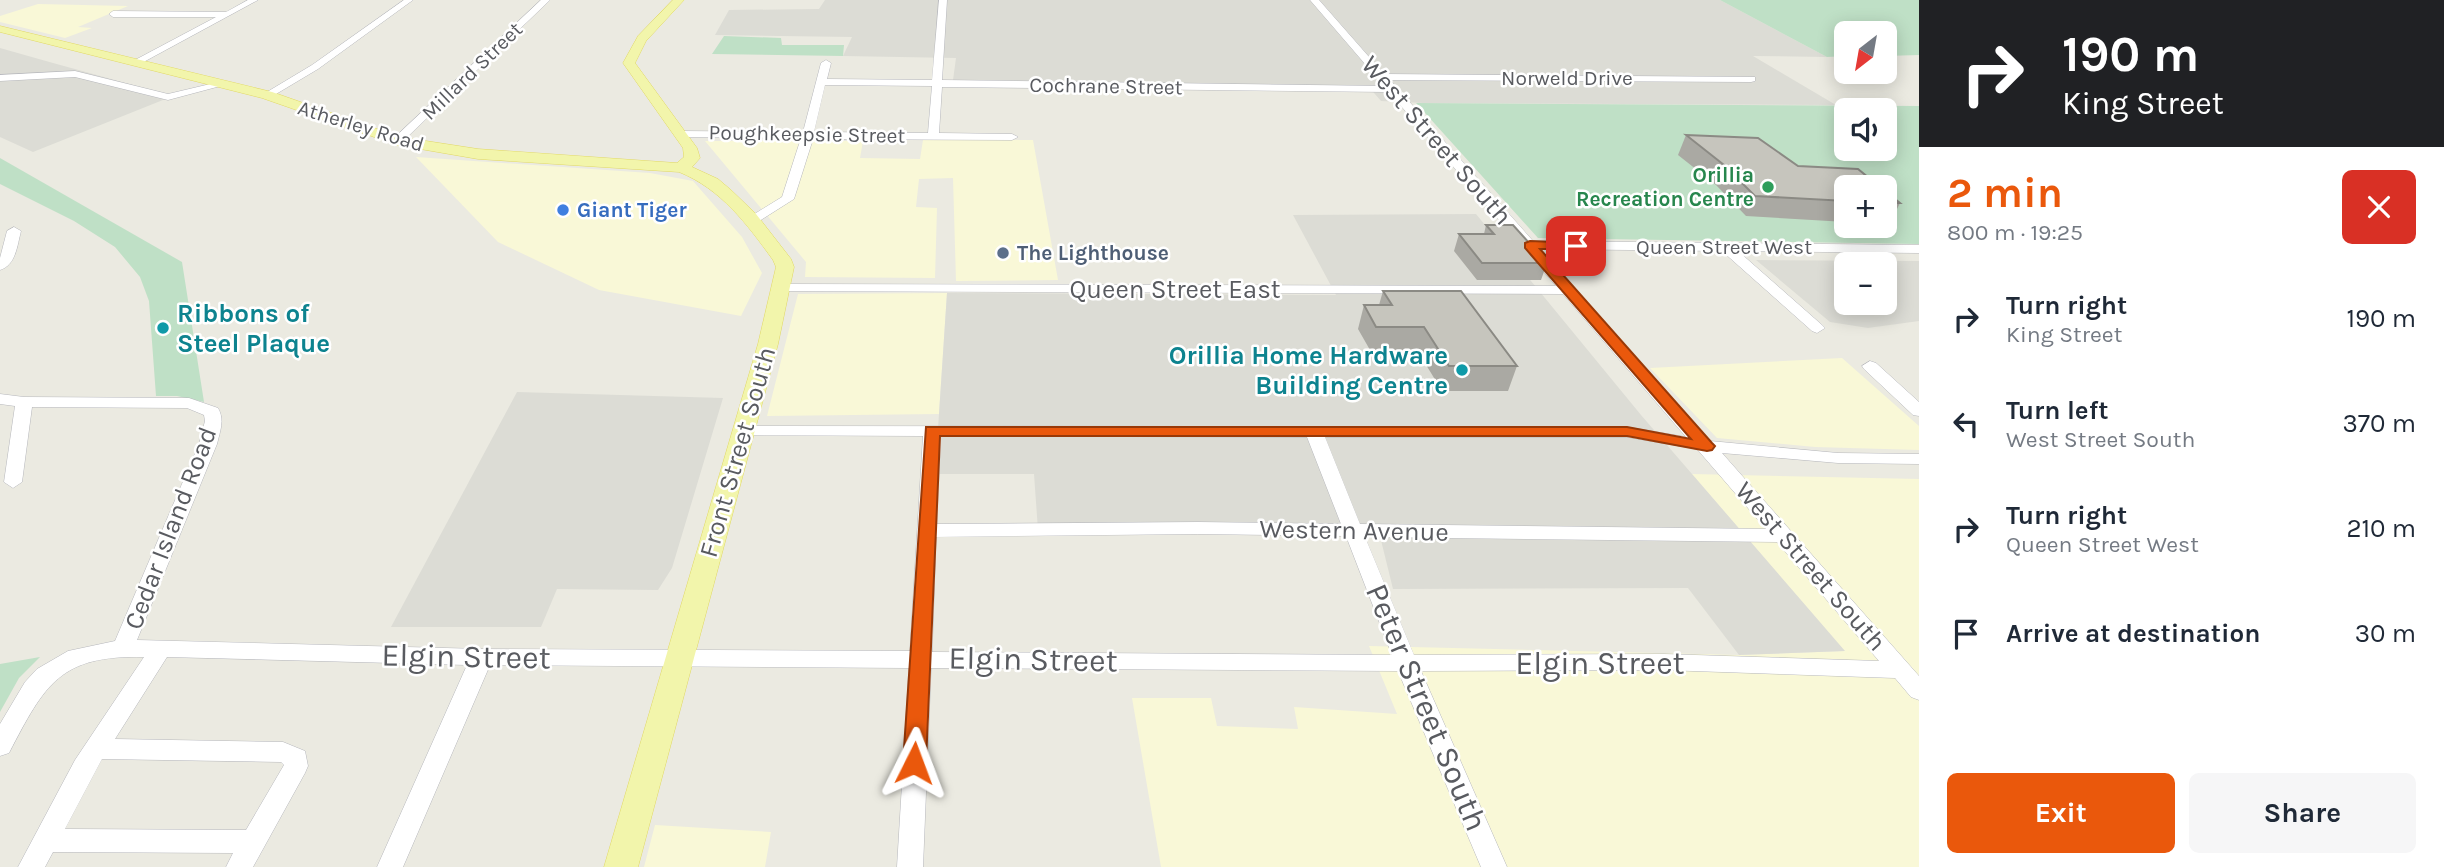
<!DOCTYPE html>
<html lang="en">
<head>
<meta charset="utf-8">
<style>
  :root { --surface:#fff; --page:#f6f6f7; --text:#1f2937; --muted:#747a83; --accent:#ea580c }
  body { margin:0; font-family:Karla,sans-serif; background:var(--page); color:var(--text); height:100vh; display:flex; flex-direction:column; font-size:26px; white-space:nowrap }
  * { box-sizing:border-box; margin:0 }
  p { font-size:23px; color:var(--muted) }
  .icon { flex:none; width:38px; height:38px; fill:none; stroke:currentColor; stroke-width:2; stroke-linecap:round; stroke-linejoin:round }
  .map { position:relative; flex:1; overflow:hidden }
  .panel { display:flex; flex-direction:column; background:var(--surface); width:525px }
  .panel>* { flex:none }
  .guide { background:#202124; color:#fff; overflow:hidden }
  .needle { width:46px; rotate:211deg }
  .controls { position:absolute; left:1834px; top:21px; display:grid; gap:14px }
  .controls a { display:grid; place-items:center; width:63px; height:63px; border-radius:10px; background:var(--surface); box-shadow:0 4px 18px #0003; font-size:35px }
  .pin { position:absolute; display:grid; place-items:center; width:60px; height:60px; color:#fff; margin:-30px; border-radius:14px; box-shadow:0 4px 10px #0006 }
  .me { position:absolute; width:77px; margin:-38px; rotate:3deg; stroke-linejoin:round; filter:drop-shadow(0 0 5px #0008) }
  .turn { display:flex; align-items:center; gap:24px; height:147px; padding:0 28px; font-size:32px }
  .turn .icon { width:91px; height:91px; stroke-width:2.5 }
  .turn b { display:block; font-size:49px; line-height:60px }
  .round { display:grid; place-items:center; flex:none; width:74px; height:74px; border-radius:10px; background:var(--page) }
  .headline { display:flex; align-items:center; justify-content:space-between; height:119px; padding:0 28px }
  h1 { font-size:42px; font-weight:700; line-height:52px; color:var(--accent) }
  .primary-button { display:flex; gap:14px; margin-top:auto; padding:14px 28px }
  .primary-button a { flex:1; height:80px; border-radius:10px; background:var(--accent); color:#fff; font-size:28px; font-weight:700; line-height:80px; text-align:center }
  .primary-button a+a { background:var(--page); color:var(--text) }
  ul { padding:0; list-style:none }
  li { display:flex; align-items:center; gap:21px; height:105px; padding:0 28px }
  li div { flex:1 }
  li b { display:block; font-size:26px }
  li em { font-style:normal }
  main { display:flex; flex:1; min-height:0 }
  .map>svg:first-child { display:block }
</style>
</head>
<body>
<main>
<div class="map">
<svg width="1919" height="867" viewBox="0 0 1919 867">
  <rect width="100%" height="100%" fill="#ebeae1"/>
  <path fill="#f9f8d7" d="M38,4L128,6L78,27L92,28L65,38L0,22V16Z
    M923,140H1033L1058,280L956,281L953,178L919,179L916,207L937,208L935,278L805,277L806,262L705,141H863L860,158L920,159Z
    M416,157L650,173L693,181L742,237L762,273L741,316L599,290L498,242Z
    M947,293L939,414L767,416L798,294Z
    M1842,358L1919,426V450L1815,447L1717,438L1650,368Z
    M1692,474L1919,479V867H1161L1132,698H1211L1217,726L1298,729L1294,707L1397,714L1369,646L1739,655L1844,651Z
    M655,825L771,832L765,867H644Z"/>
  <path fill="#dcdcd5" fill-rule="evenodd" d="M825,0H1720L1827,57L1753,56L1836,105L1423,103L1381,101L1368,86L953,80L956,58L843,56L852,37L715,35L729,10L819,9Z
    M0,48L53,63L173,96L33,152L0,137Z
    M1476,214L1641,415L1845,651L1739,655L1688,588L1393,589L1378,528L1038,530L1034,474H935L947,293L1336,295L1293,215Z
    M1756,260L1919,261V321L1868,328L1830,322ZM1885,264V303H1846V264Z
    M517,392L723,398L672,568L658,590L557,589L541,627H391Z"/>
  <path fill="#bfe0c6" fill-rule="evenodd" d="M1720,0H1919V55L1885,56V33H1846V56L1827,57Z
    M724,36L781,38L782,45H844L843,56L712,54Z
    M1416,103L1919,106V244L1538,238ZM1846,110H1885V149H1846ZM1846,187H1885V226H1846Z
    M0,158L182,262L204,402L177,396H156L149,301L140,277L115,247L74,221L0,184Z
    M40,657L19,678L0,712V664Z"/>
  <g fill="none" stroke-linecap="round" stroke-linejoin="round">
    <g stroke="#b6b7bc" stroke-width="1">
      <path id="minor" d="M248,0H258L138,65L135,64V60L216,17H113L109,14L113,11L226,12Z
        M404,0H413L318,69L271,97L262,95L312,65Z
        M541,0H550L401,143H393V139Z
        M939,0H947L942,80L1384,86L1310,0H1319L1384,74L1755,77V81L1751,82L1390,80L1533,241L1919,245V253L1738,251L1822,325L1825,328L1817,333L1812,331L1722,251L1540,249L1710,441L1838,453L1919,454V464L1838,463L1722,453L1919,676V700L1911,697L1895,678L1664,670L1421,671L1507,867H1481L1398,671L931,668L923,867H897L909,668L490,665L403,867H377L467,665L167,657L115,739L283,742L305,751L308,766L305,773L253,867H226L233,853L53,852L45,867H18L75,760L144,657C60,655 45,684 9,753L0,756V724L25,682L37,669L68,651L115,641L199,444L205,421L204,415L187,408L32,407L22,482L13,488L4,482L15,406L0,404V394L24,397L189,398L218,408C225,420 220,431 217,444L137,640L482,649L910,651L923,436L738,435L735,431L738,427L744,426L1627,427L1686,437L1563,294L776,291L774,288L776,285L781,284L1556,286L1389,92L942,87L939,133L1012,134L1018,137L1012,140L813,139L794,199L753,225L746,221L748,218L782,197L801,138L680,137L674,134L680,131L803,132L821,63L826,60L831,63L827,79L932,80ZM825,85L932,86L928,133L814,132ZM941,436L1307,437L1341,524L1198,522L937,524ZM1325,437H1627L1697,449L1766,529L1360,524ZM1198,534L1346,536L1392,655L932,652L936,537ZM1365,537L1777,542L1879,661L1664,654L1414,655ZM102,759L281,762L284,765L246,830L65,829Z
        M75,71L168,94L223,81L228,84L168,100L75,77L0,81V75Z
        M14,227L21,231C17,246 16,265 0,270V258L7,231Z
        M1870,361L1876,363L1919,402V416L1913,415L1864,369L1862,366Z"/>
    </g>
    <g stroke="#e1d863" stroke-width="1">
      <path id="major" d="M673,0H684L646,41L635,63L697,148L700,158L692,167L718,179L731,190L756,214L791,259L794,267L778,344L638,867H604L758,344L776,267L773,260C747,224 721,189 679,172L478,159L397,145L262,98L0,32V26L272,92L400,137L478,149L677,163L684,157L683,148L623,63L638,36Z"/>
    </g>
    <use href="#minor" fill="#fff" fill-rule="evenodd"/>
    <use href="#major" fill="#f2f5ab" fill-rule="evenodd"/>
  </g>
  <path fill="#aaa9a3" d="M1686,135L1798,166L1846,187V222L1746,216L1716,185L1678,155Z
    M1885,191L1900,203L1889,225L1885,224Z
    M1486,225L1547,263L1541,280H1477L1454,251L1459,234H1484Z
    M1383,291L1517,366L1508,391H1442L1417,350H1370L1358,329L1364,305H1379Z"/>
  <path fill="#c6c5bd" stroke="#8b8a84" stroke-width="2" d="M1686,135L1758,138L1798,166L1858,169L1880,187H1846V201L1755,196L1724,165Z
    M1885,191L1900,203H1885Z
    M1486,225H1513L1547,263H1482L1459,234H1494Z
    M1383,291H1461L1517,366H1449L1424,327H1376L1364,305H1392Z"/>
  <path fill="#ea580c" stroke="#983908" stroke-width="2" d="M1530,241L1580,243L1582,246L1576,249H1540L1712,443L1715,446L1712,450L1707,451L1627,436H940L926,763L922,769L914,772L907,769L903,763L926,427H1627L1691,439L1525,248V243Z"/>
  <circle fill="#2e9e5b" stroke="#fff" stroke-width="2.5" cx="1768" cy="187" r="7"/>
  <circle fill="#3f7fe0" stroke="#fff" stroke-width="2.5" cx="563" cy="210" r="7"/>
  <circle fill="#5c6f8a" stroke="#fff" stroke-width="2.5" cx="1003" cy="253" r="7"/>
  <g fill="#0f9aa8" stroke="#fff" stroke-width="2.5">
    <circle cx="163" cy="328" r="7"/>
    <circle cx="1462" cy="370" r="7"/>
  </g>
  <g text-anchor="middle" stroke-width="5" stroke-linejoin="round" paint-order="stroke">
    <g font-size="21" fill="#595b60" stroke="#fff">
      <text transform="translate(472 71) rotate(-44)" y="7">Millard Street</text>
      <text x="1567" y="85">Norweld Drive</text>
      <text transform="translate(1106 86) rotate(1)" y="7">Cochrane Street</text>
      <text transform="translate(361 126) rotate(17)" y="7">Atherley Road</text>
      <text transform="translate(807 134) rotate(1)" y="7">Poughkeepsie Street</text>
      <text x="1724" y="254">Queen Street West</text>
    </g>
    <g font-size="21" font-weight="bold" fill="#27864d" stroke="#fff" text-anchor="end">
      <text x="1754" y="182">Orillia<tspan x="1754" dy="24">Recreation Centre</tspan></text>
    </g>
    <g font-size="21" font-weight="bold" fill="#366cbe" stroke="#fff" text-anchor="start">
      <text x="577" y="217">Giant Tiger</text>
    </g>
    <g font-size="21" font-weight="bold" fill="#4e5e75" stroke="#fff" text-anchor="start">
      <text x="1017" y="260">The Lighthouse</text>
    </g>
    <g font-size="26" fill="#595b60" stroke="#fff">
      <text transform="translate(1437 140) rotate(49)" y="9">West Street South</text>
      <text x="1175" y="298">Queen Street East</text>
      <text transform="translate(737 452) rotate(-74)" y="9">Front Street South</text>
      <text transform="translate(170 528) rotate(-69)" y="9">Cedar Island Road</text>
      <text transform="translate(1354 530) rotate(1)" y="9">Western Avenue</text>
      <text transform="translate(1811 566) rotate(49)" y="9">West Street South</text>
    </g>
    <g font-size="26" font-weight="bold" fill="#0d838f" stroke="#fff" text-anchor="start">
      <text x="177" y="322">Ribbons of<tspan x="177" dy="30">Steel Plaque</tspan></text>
      <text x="1448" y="364" text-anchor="end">Orillia Home Hardware<tspan x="1448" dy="30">Building Centre</tspan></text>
    </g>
    <g font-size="32" fill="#595b60" stroke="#fff">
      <text transform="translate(466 656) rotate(1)" y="11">Elgin Street</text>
      <text transform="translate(1033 659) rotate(1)" y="11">Elgin Street</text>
      <text x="1600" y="674">Elgin Street</text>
      <text transform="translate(1427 707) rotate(67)" y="11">Peter Street South</text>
    </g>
  </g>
</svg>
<div class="controls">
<a><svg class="needle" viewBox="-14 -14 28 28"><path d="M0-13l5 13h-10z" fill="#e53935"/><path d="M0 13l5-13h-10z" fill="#747a83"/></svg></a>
<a><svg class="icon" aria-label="sound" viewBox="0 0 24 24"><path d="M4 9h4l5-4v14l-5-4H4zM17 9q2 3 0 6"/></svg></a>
<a>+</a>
<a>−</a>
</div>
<div class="pin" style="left:1576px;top:246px;background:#d93025"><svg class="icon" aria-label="arrive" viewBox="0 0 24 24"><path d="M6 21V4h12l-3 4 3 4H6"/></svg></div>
<svg class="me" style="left:914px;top:763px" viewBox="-20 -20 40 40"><path d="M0-17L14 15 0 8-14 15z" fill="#ea580c" stroke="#fff" stroke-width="4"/></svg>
</div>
<section class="panel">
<div class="guide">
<div class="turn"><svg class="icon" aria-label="right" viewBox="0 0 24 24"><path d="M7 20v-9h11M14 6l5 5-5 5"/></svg><div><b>190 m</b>King Street</div></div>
</div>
<div class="headline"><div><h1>2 min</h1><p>800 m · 19:25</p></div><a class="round" style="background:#d93025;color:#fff"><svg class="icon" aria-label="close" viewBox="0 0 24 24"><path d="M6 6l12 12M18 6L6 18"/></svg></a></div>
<ul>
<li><svg class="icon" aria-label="right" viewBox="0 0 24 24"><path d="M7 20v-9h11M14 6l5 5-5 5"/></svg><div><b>Turn right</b><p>King Street</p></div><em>190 m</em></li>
<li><svg class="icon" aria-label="left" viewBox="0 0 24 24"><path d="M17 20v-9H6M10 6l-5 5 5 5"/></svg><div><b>Turn left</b><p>West Street South</p></div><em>370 m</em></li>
<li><svg class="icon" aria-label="right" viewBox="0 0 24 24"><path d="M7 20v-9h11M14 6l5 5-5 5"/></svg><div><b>Turn right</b><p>Queen Street West</p></div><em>210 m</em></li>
<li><svg class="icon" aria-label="arrive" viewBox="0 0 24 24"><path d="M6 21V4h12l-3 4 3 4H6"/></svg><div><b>Arrive at destination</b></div><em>30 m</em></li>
</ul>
<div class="primary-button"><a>Exit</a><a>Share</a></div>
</section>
</main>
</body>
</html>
